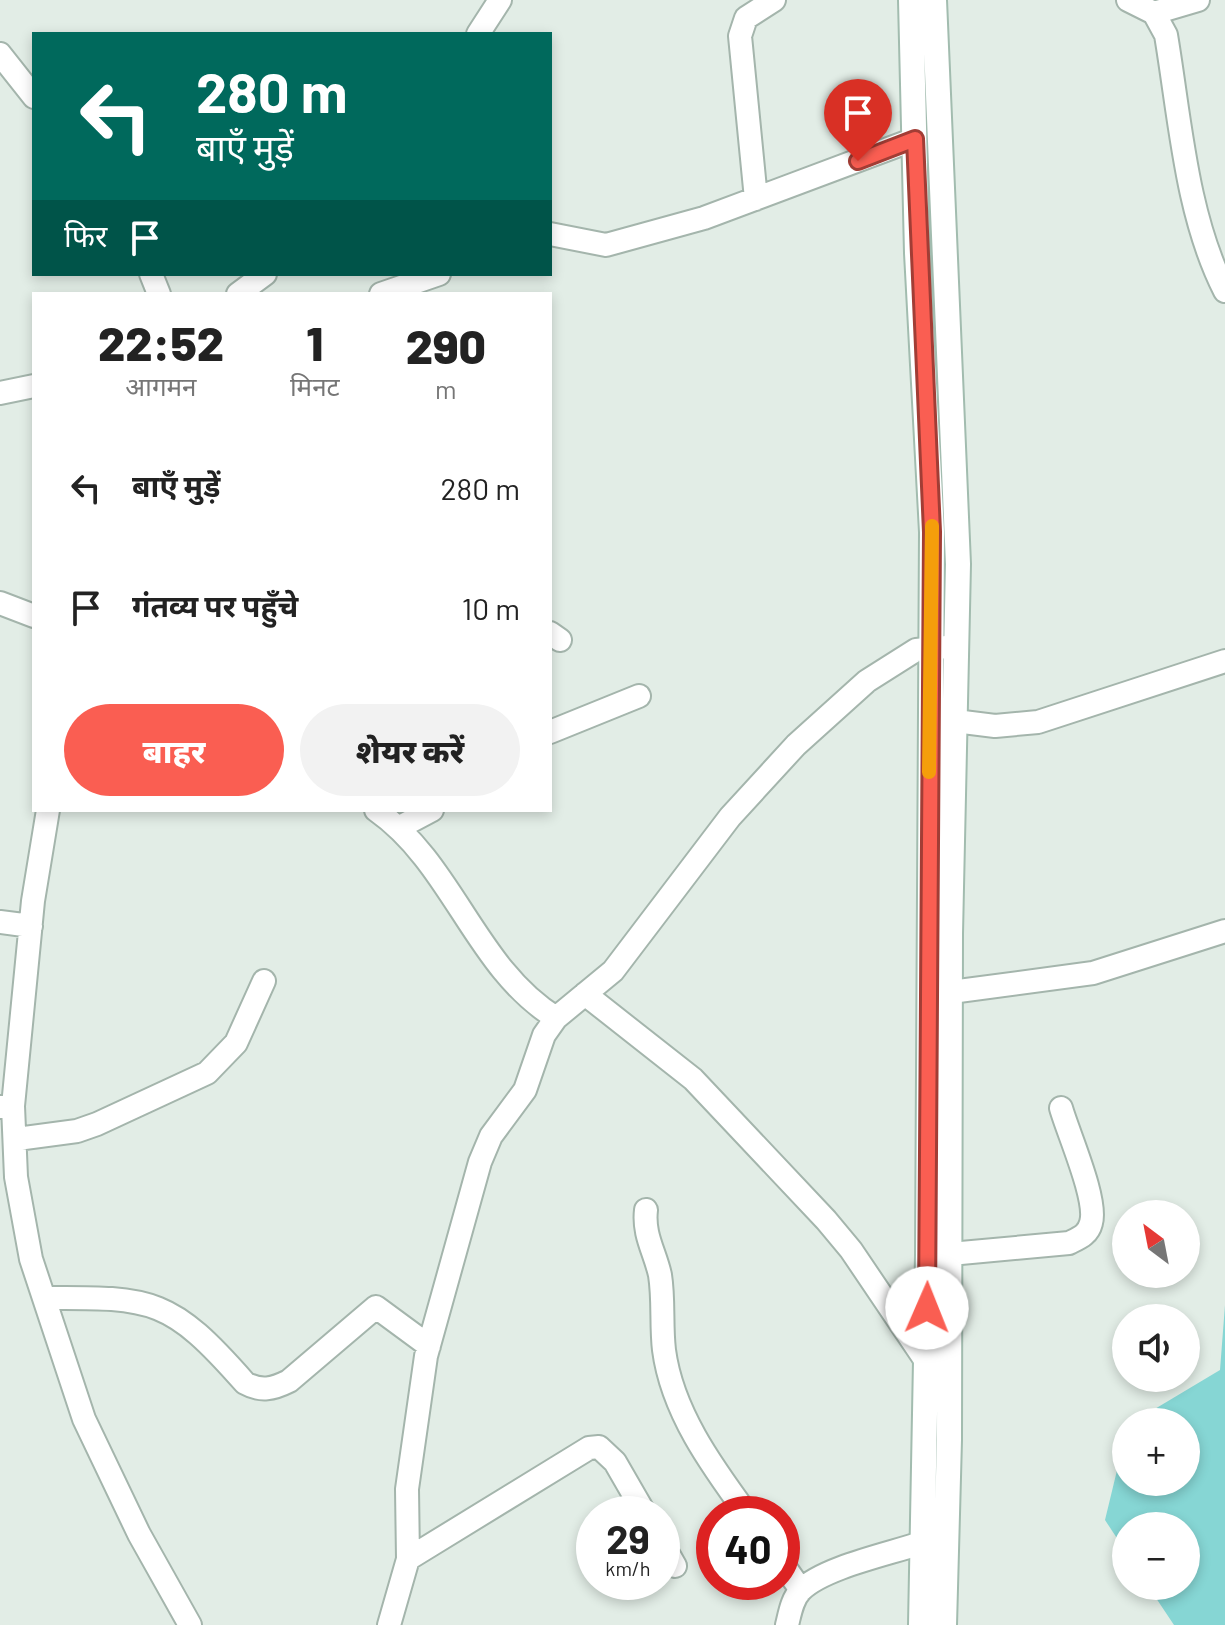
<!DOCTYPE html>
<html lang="hi">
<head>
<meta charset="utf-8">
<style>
  :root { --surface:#fff; --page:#f2f2f2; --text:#222; --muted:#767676; --accent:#fa5e52 }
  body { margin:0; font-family:Barlow,"Noto Sans Devanagari",sans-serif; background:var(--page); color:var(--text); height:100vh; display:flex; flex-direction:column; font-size:30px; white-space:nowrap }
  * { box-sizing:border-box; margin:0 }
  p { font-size:26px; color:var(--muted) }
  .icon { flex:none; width:44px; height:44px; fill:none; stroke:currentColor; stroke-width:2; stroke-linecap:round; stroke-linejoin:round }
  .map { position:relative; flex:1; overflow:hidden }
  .side { position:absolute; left:32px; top:292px; width:520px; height:520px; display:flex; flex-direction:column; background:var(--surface); border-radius:0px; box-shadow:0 4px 12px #0003 }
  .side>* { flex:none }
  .guide { position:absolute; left:32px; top:32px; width:520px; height:244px; border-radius:0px; box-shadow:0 4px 12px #0003; background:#00695c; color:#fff; overflow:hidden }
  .needle { width:52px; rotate:328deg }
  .fabs { position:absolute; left:1112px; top:1200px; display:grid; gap:16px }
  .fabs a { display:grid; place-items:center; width:88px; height:88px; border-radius:50%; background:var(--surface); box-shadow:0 4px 12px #0003; font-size:40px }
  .speed { position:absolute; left:576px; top:1496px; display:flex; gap:16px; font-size:40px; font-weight:700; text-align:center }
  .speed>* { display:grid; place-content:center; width:104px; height:104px; border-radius:50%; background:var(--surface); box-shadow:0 4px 12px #0003; line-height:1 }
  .speed small { font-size:20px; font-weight:400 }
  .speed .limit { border:12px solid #d22; background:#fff; color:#111 }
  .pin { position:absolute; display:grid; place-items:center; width:68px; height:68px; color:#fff; margin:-82px -34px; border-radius:50% 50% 50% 0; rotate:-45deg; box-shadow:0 0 8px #0007 }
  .pin .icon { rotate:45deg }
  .me { position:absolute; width:88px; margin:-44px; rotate:1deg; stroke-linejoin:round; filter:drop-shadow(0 0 6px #0008) }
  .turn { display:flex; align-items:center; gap:28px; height:168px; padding:0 32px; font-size:36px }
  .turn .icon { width:104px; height:104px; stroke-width:2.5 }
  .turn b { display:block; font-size:56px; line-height:68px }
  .then { display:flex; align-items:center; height:76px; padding:0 32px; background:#0003; gap:16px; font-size:30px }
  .eta { display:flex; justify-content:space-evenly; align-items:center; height:136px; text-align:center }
  .eta b { font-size:48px; font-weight:800; line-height:56px }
  .cta { display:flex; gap:16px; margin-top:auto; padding:16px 32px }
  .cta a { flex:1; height:92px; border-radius:48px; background:var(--accent); color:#fff; font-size:32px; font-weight:800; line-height:92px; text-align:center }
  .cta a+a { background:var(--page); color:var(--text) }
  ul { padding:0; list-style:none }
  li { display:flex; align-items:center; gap:24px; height:120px; padding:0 32px }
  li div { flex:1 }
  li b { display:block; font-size:30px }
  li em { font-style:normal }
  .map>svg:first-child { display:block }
</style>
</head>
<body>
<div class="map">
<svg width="1225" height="1625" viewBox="0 0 1225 1625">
  <rect width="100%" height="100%" fill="#e2ede6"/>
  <path fill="#86d6d4" d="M1225,1305V1625H1174L1148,1586H1186V1526H1126V1552L1105,1520L1126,1433V1482H1186V1422H1133L1220,1370Z"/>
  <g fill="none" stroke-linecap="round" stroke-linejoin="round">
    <g stroke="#a4b5ac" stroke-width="26">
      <path id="street" d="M1128,0L1154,13L1166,35C1180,118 1186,215 1225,291
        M1154,13L1198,0
        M478,34L500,0
        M0,54L34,97
        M756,199L740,36L746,18L774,0
        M550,234L606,245L704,218L915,139
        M151,274L159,294
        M238,294L265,274
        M381,294L439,274
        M0,393L34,386
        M0,603L34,616
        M550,633L560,640
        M955,721L995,726L1038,722L1225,661
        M550,732L639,696
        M376,810C454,865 475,968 556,1018
        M400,827L432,810
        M0,922L31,926
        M951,992L1093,973L1225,931
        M585,994L693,1079L826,1220L851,1250L926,1361
        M13,1106L33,901L48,810
        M0,1107L13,1106L16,1177L31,1259L84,1419L139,1534L190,1625
        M17,1139L77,1131L97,1124L207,1073L236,1043L264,981
        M646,1210C643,1235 655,1252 660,1275C664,1300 661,1325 664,1350C672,1411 711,1465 747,1514
        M950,1254L1069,1243C1079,1238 1088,1235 1091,1223C1098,1200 1068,1133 1061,1108
        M45,1298C154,1297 171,1299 245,1383C261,1392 273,1389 289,1381L376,1307L429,1346
        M662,1543L675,1566
        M408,1559L589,1448L599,1447L615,1462L645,1514
        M782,1563L801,1590
        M389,1625L408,1559L407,1489L426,1356L480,1162L491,1136L525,1090L544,1035L556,1018L613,971L730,817L796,745L867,681L916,650L947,647
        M787,1625C790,1613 792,1599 801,1590C825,1567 889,1554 921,1543"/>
    </g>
    <g stroke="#a2bcaf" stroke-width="28">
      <path id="secondary" d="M911,0L917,253L932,532L928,1255L921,1625
        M934,0L958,564L950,934L949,1440L944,1625"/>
    </g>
    <use href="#street" stroke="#fff" stroke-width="22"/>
    <use href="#secondary" stroke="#fff" stroke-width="24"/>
  </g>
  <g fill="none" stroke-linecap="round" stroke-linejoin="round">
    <g stroke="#a23d35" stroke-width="20">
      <path id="route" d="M858,161L915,139L932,532L927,1308"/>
    </g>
    <use href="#route" stroke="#fa5e52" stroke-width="14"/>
    <path stroke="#f59e0b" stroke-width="14" d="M929,772L932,526"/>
  </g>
</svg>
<div class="fabs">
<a><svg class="needle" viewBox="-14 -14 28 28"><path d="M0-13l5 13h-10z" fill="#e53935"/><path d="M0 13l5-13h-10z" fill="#767676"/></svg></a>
<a><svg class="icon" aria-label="sound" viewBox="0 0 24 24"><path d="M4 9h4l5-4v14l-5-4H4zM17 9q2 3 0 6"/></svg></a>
<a>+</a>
<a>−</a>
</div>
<div class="speed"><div>29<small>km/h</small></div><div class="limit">40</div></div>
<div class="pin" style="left:858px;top:161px;background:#d93025"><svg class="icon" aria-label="arrive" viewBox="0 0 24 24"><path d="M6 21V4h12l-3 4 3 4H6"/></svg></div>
<svg class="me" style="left:927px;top:1308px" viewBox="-20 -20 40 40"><circle r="19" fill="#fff"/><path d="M0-13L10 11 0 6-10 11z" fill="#fa5e52"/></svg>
<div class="guide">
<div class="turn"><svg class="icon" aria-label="left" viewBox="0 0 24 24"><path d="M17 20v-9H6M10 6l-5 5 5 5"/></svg><div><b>280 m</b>बाएँ मुड़ें</div></div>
<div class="then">फिर<svg class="icon" aria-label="arrive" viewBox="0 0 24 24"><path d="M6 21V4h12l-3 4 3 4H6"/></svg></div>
</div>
<section class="side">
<div class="eta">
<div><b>22:52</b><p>आगमन</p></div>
<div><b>1</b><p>मिनट</p></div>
<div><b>290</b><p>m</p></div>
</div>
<ul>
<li><svg class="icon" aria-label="left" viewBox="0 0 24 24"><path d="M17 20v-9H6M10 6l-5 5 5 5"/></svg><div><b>बाएँ मुड़ें</b></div><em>280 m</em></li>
<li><svg class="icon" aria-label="arrive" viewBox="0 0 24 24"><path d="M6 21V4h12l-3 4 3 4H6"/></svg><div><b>गंतव्य पर पहुँचे</b></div><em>10 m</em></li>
</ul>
<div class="cta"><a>बाहर</a><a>शेयर करें</a></div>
</section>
</div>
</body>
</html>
